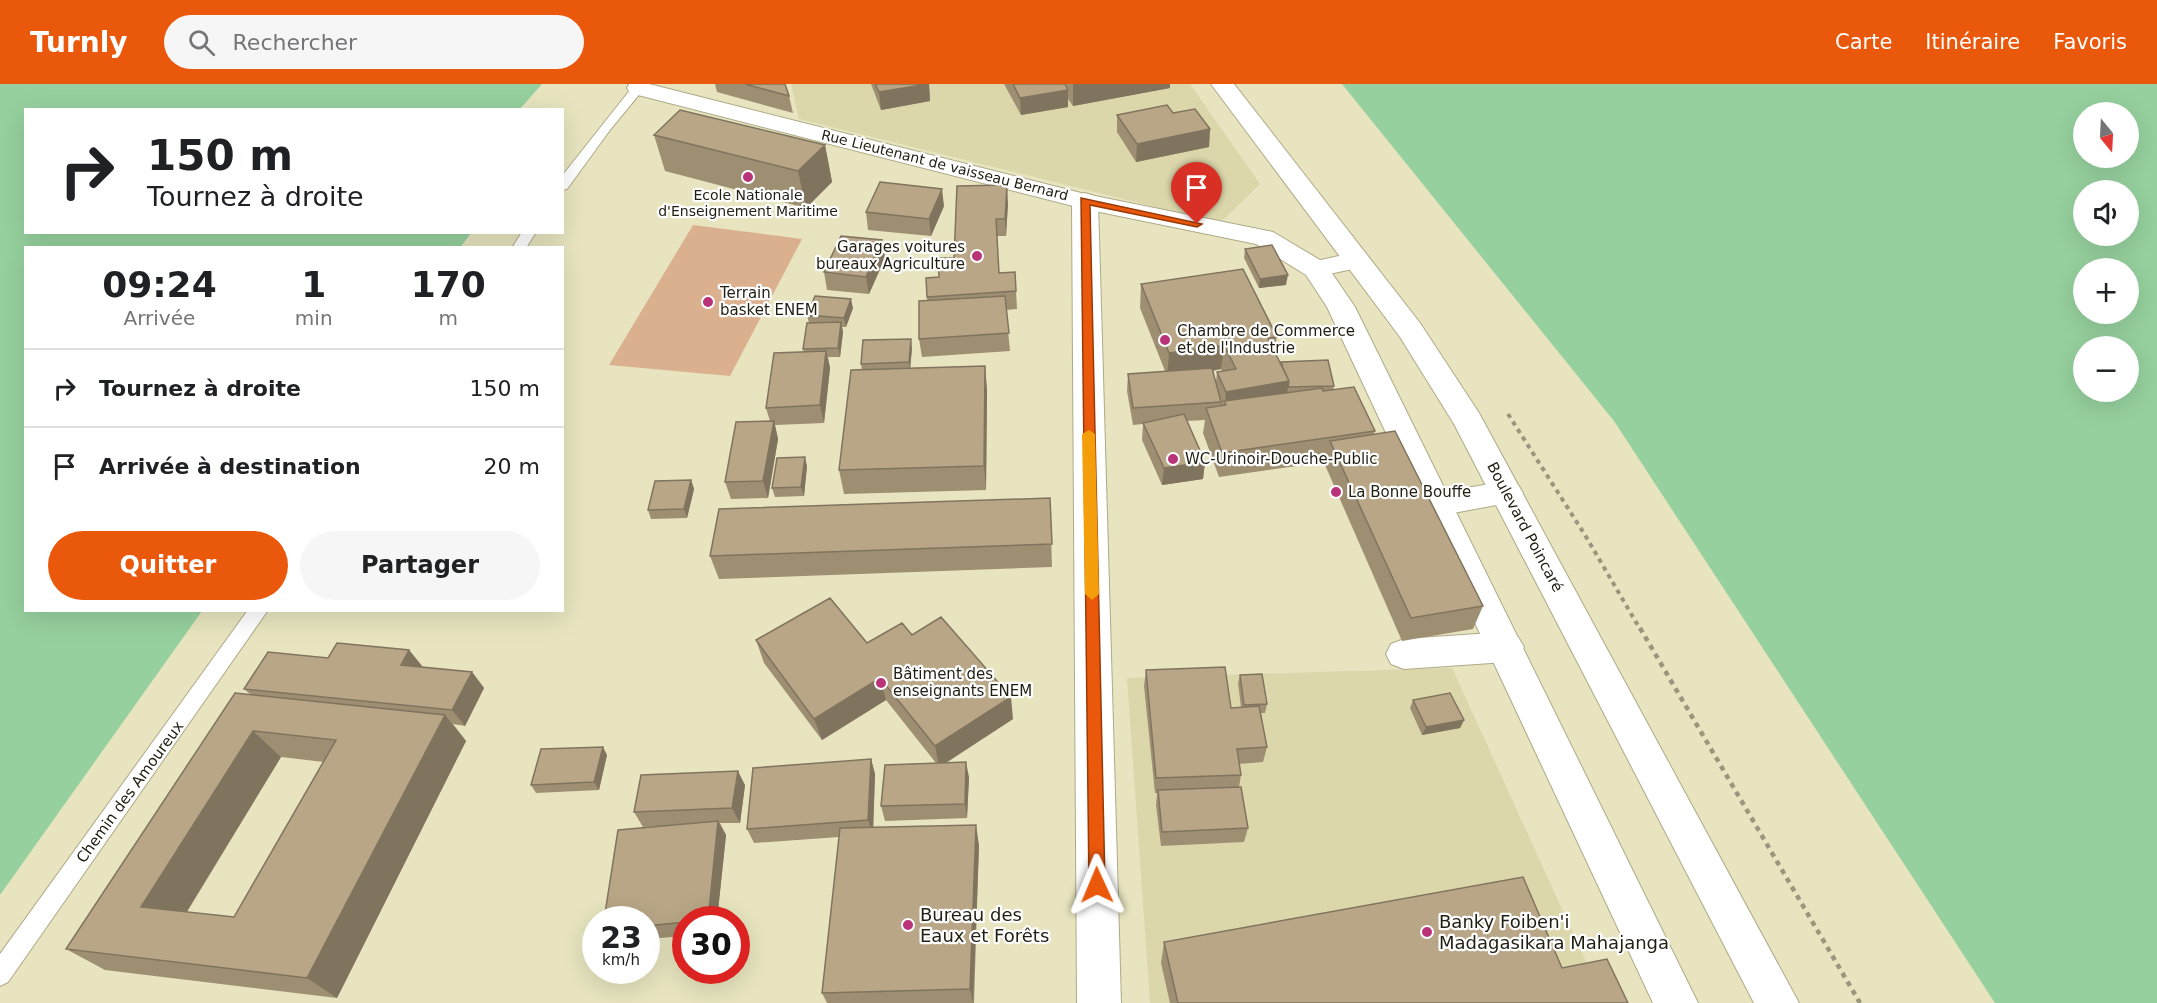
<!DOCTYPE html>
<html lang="fr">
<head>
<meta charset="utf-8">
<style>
  :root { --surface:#fff; --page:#f6f6f6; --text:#202124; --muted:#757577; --line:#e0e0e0; --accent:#ea580c }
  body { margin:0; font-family:"DejaVu Sans",sans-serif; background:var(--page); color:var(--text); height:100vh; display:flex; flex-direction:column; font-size:22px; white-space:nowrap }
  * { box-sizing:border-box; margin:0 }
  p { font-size:20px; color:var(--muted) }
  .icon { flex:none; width:33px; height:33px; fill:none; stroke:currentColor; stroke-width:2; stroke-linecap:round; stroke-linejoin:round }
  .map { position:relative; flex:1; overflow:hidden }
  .sheet { position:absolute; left:24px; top:162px; width:540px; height:366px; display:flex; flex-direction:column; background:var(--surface); border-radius:0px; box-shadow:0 6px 24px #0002 }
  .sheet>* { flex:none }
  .banner { position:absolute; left:24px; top:24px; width:540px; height:126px; border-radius:0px; box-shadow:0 6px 24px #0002; background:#fff; color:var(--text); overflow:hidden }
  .needle { width:39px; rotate:162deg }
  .buttons { position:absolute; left:2073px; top:18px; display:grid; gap:12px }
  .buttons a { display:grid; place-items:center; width:66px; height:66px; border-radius:50%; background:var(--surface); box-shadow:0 6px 24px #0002; font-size:30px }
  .speed { position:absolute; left:582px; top:822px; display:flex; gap:12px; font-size:30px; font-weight:700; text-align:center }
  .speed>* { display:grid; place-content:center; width:78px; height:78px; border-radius:50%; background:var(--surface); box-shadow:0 6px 24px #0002; line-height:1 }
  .speed small { font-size:15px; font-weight:400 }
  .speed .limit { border:9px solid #d22; background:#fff; color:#111 }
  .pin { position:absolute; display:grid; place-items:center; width:51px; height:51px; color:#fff; margin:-62px -26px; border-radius:50% 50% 50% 0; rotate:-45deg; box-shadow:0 0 6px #0007 }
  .pin .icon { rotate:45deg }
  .me { position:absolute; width:66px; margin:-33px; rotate:359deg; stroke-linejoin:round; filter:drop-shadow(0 0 4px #0008) }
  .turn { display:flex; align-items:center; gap:21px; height:126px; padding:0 24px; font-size:27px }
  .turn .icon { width:78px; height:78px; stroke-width:2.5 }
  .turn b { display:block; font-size:42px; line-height:51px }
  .eta { display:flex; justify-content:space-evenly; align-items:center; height:102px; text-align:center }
  .eta b { font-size:36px; font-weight:600; line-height:42px }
  .action { display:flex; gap:12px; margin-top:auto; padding:12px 24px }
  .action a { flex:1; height:69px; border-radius:36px; background:var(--accent); color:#fff; font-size:24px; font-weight:600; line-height:69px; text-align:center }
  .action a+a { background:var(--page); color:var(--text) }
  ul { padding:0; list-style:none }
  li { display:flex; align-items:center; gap:18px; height:78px; padding:0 24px; border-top:2px solid var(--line) }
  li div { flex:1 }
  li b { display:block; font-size:22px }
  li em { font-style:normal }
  header { display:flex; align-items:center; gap:36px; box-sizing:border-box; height:84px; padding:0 30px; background:var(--accent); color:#fff }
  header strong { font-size:28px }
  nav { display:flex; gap:33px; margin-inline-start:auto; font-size:21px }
  .search { width:420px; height:54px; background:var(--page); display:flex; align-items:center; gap:15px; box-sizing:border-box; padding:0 21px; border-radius:33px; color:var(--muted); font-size:22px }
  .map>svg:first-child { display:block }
</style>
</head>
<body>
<header>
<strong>Turnly</strong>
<div class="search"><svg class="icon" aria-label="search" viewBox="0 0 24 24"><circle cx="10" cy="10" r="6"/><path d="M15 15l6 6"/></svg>Rechercher</div>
<nav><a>Carte</a><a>Itinéraire</a><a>Favoris</a></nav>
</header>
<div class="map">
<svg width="2157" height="919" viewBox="0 0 2157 919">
  <rect width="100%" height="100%" fill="#e7e4bf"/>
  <path fill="#dbd7ab" d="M791,0H1190L1260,100L1220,139L799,35Z
    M1452,584L1605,919H1150L1127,594Z"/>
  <path fill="#dbb08f" d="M693,141L802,155L730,292L609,281Z"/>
  <path fill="#96d09e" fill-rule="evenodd" d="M0,0H542L519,26H26V148L471,149L460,164H26V526L202,527L0,811Z
    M1342,0H2157V919H1995L1614,337ZM2084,28H2128V74H2084ZM2084,106H2128V152H2084ZM2084,184H2128V230H2084ZM2084,262H2128V308H2084Z"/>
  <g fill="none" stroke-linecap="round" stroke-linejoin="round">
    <g stroke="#adaa87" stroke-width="2">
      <path id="lane" d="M638,0L644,4L642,7L610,46L567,105L562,106V92L634,1Z
        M522,148H536L526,164H512Z
        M248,526H268L8,898L0,902V870Z"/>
    </g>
    <g stroke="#adaa87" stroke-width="2">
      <path id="street" d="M1085,109L1094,112L1098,117L1121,919H1077L1072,117L1076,112Z
        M1357,168L1366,170L1370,176L1366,182L1316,193L1307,191L1303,185L1307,179Z
        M1507,397L1518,401L1523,409L1518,417L1437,432L1426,429L1421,420L1426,411Z
        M1506,548L1518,553L1524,563L1518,573L1506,578L1404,585L1391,580L1386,570L1391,560L1404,555Z"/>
    </g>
    <g stroke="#adaa87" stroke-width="2">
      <path id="secondary" d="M629,0H649L1085,110L1273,148L1325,179L1355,223L1698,919H1653L1327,223L1306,191L1256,160L1085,125L630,9L627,4Z
        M1211,0H1234L1420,239L1479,329L1799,919H1754L1454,340L1400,253Z"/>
    </g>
    <path stroke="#99967b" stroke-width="4" stroke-dasharray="4.5 4.5" stroke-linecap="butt" d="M1508,330L1585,451L1640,545"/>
    <path stroke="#99967b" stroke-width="4.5" stroke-dasharray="5 5" stroke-linecap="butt" d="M1640,544L1860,919"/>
    <use href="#lane" fill="#fff" fill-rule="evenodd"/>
    <use href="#street" fill="#fff" fill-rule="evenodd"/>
    <use href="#secondary" fill="#fff" fill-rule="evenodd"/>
  </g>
  <path fill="#9e8f73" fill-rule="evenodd" d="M715,0H785L789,12L793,29L717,8Z
    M871,0H929L930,17L881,26Z
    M1004,0H1170V4L1073,22L1068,15V23L1021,31Z
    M1173,29L1210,45L1209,63L1136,78L1117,48V31Z
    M654,51L825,61L832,98L806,124L665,87Z
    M1008,119L1006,152H997L999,189L1016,207L1017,225L1006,226L1010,267L922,273L919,255L927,217V213L939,193L954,174Z
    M944,122L931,152L868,146L866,128Z
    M882,156L885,174L869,210L827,206L824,188Z
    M1245,165L1286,201L1259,204L1244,174Z
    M1141,200L1277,253L1274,267L1281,281V278L1334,302L1333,306L1375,347L1374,350L1483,522L1473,545L1402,557L1325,381V378L1219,393L1203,349L1205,336L1187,337L1205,378L1203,395L1162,401L1142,356L1143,340L1133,341L1127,307L1128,290L1165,287L1140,224ZM1221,285L1222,287L1217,288L1216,298L1213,287Z
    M853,224L846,243H842L843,248L840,273H828L830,284L824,339L775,341L778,355L768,414L731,415L725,398L770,337L766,324L804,268L803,265L809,239L807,231Z
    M912,264L910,284L985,282L987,307L986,406L844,410L839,386L862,286L861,280Z
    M807,382L804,412L775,413L772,404Z
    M691,396L694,405L687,434L651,435L648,426Z
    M1050,414L1052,483L719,495L710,472Z
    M912,551L1013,635L946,679L969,693L967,734L885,737L881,722L936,679L886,616L822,656L764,579L756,556L867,559Z
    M409,566L422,582L421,583L472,588L484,604L465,642L453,640L466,657L337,914L105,886L66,865L250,610L244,605L328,574ZM281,673L324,678L234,833L187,828Z
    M1146,586L1231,624L1241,623L1238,599L1240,591L1267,620L1265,629H1261L1267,663L1263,678L1239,680L1241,691L1239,703L1248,744L1244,758L1161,762L1156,721L1157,709H1155L1144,602Z
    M1413,616L1464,636L1460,644L1422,651L1410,624Z
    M607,671L599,706L536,709L531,701Z
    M871,675L875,690L873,743L979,761L974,919H827L822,909L839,753L754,759L747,745Z
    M745,701L740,739H720L726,751L717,836H686V852L646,855V836L663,742L643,743L634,728Z
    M1164,858L1562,884L1628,919H1170L1161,879Z"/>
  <path fill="#81745e" d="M929,0L930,17L881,26L879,8Z
    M1073,0H1170V4L1073,22Z
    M1068,6V23L1021,31L1020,14Z
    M1210,45L1209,63L1136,78L1137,60Z
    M825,61L832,98L806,124L798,87Z
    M1007,101L1008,119L1006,152L1005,135Z
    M942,105L944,122L931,152L929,135Z
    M882,156L885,174L869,210L866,193Z
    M1288,191L1286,201L1259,204L1260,195Z
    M851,215L853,224L846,243L844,234Z
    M841,238L843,248L840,273L838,264Z
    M911,255L912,264L910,287L909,278Z
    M1224,261L1221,285L1167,294L1169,269Z
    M826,267L830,284L824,339L820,321Z
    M985,282L987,307L986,406L984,382Z
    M1289,297L1285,322L1226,321L1225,320L1226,308Z
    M774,337L778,355L768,414L763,397Z
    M805,373L807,382L804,412L801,403Z
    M1205,378L1203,395L1162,401L1164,384Z
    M691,396L694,405L687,434L684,425Z
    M409,566L422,582L414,597L401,581Z
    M472,588L484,604L465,642L452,626Z
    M880,594L886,616L822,656L814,635Z
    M1011,613L1013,635L939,683L935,662Z
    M445,631L466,657L337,914L307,894Z
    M1464,636L1460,644L1422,651L1426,643Z
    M253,647L281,673L176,845L141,823Z
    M603,663L607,671L599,706L594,698Z
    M871,675L875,690L873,750L868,736Z
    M966,678L969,693L967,734L965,720Z
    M738,687L745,701L740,739L732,724Z
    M718,737L726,751L717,836H708Z
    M976,741L979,761L973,919L970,905Z"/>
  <path fill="#b8a686" stroke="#81745e" stroke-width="1.5" fill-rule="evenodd" d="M745,0H785L789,12Z
    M875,0H928L879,8Z
    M1013,0H1065L1068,6L1020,14Z
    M1167,21L1173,29L1195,25L1210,45L1137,60L1117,31Z
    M680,26L825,61L798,87L654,51Z
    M880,98L942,105L929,135L866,128Z
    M1007,101L1005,135H996L999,189L1015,188L1016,207L927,213L926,194L939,193L938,174H954L957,102Z
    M841,152L882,156L866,193L824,188Z
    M1272,161L1288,191L1260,195L1245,165Z
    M1243,185L1277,253L1268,254L1289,297L1226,308L1217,288L1236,285L1224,261L1169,269L1141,200Z
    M815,212L851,215L844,234L807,231Z
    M1005,212L1009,249L919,255V217Z
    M841,238L838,264L803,265L807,239Z
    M911,255L909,278L861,280L863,256Z
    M826,267L820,321L766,324L774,269Z
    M1328,276L1334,302L1288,303L1289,297L1283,284L1281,278Z
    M985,282L984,382L839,386L851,286Z
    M1212,284L1221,318L1133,324L1128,290Z
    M1354,303L1375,347L1222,369L1206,324L1226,321L1224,317L1322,304L1323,307Z
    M1184,330L1205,378L1164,384L1143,339Z
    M774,337L763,397L725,398L736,338Z
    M1395,347L1483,522L1411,534L1330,357Z
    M805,373L801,403L772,404L777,374Z
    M691,396L684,425L648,426L655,397Z
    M1050,414L1052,460L710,472L719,425Z
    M830,514L867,559L902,539L912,551L941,533L1011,613L935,662L880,594L814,635L756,556Z
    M337,559L409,566L401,581L472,588L452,626L244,605L268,568L328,574Z
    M1225,583L1231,624L1259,622L1267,663L1237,665L1241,691L1156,694L1146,586Z
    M1262,590L1267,620L1244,621L1240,591Z
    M235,609L445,631L307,894L66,865ZM253,647L336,656L234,833L141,823Z
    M1450,609L1464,636L1426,643L1413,616Z
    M603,663L594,698L531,701L541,665Z
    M871,675L868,736L747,745L753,684Z
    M966,678L965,720L881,722L885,681Z
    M738,687L732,724L634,728L641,691Z
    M1241,703L1248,744L1162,748L1158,706Z
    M718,737L708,836H686V838L646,842V836H604L618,746Z
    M976,741L970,905L822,909L840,744Z
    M1523,793L1562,884L1607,875L1628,919H1178L1164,858Z"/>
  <path fill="#ea580c" stroke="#983908" stroke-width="1.5" d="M1081,114L1202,140L1197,143L1090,121L1105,801L1103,807L1097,809L1091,807L1089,801Z"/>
  <path fill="#f59e0b" d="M1089,346L1095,350L1099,510L1092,516L1085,510L1082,350Z"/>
  <g fill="#b83378" stroke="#fff" stroke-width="2">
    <circle cx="748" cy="93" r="6"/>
    <circle cx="977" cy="172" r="6"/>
    <circle cx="708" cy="218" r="6"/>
    <circle cx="1165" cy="256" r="6"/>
    <circle cx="1173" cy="375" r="6"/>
    <circle cx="1336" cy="408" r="6"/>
    <circle cx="881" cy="599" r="6"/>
    <circle cx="908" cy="841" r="6"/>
    <circle cx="1427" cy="848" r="6"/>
  </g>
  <g text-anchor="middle" stroke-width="4.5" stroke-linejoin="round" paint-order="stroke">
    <g font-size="14" fill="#201e11" stroke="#fff">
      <text transform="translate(945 81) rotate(14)" y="5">Rue Lieutenant de vaisseau Bernard</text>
    </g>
    <g font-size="14" fill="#201e11" stroke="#fff">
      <text x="748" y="116">Ecole Nationale<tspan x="748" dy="16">d'Enseignement Maritime</tspan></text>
    </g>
    <g font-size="15" fill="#201e11" stroke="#fff" text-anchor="start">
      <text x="965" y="168" text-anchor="end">Garages voitures<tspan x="965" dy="17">bureaux Agriculture</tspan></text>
      <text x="720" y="214">Terrain<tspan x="720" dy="17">basket ENEM</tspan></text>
      <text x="1177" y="252">Chambre de Commerce<tspan x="1177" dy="17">et de l'Industrie</tspan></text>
      <text x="1185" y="380">WC-Urinoir-Douche-Public</text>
      <text x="1348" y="413">La Bonne Bouffe</text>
      <text x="893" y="595">Bâtiment des<tspan x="893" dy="17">enseignants ENEM</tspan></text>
    </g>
    <g font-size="15" fill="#201e11" stroke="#fff">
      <text transform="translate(1525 443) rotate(62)" y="5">Boulevard Poincaré</text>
      <text transform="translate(130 708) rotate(-54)" y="5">Chemin des Amoureux</text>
    </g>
    <g font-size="18" fill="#201e11" stroke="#fff" text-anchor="start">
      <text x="920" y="837">Bureau des<tspan x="920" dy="21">Eaux et Forêts</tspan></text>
      <text x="1439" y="844">Banky Foiben'i<tspan x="1439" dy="21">Madagasikara Mahajanga</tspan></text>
    </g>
  </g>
</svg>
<div class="buttons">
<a><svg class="needle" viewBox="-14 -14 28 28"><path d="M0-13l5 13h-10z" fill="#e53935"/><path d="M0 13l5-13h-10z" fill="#757577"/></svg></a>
<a><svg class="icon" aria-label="sound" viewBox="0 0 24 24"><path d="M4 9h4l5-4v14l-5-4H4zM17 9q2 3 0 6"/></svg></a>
<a>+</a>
<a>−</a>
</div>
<div class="speed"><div>23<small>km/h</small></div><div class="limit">30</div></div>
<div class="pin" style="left:1197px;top:140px;background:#d93025"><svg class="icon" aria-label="arrive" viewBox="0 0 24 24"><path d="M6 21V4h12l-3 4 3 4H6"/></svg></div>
<svg class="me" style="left:1097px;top:801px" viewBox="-20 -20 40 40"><path d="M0-17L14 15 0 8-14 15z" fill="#ea580c" stroke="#fff" stroke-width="4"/></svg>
<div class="banner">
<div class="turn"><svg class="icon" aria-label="right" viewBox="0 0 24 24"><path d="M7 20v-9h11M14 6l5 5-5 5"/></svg><div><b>150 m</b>Tournez à droite</div></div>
</div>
<section class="sheet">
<div class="eta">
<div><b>09:24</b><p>Arrivée</p></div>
<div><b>1</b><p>min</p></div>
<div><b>170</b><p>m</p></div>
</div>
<ul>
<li><svg class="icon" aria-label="right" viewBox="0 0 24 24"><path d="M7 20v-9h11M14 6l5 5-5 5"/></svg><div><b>Tournez à droite</b></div><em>150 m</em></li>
<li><svg class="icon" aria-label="arrive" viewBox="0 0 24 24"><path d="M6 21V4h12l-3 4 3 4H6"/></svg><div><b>Arrivée à destination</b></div><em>20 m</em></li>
</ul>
<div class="action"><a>Quitter</a><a>Partager</a></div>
</section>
</div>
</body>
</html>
